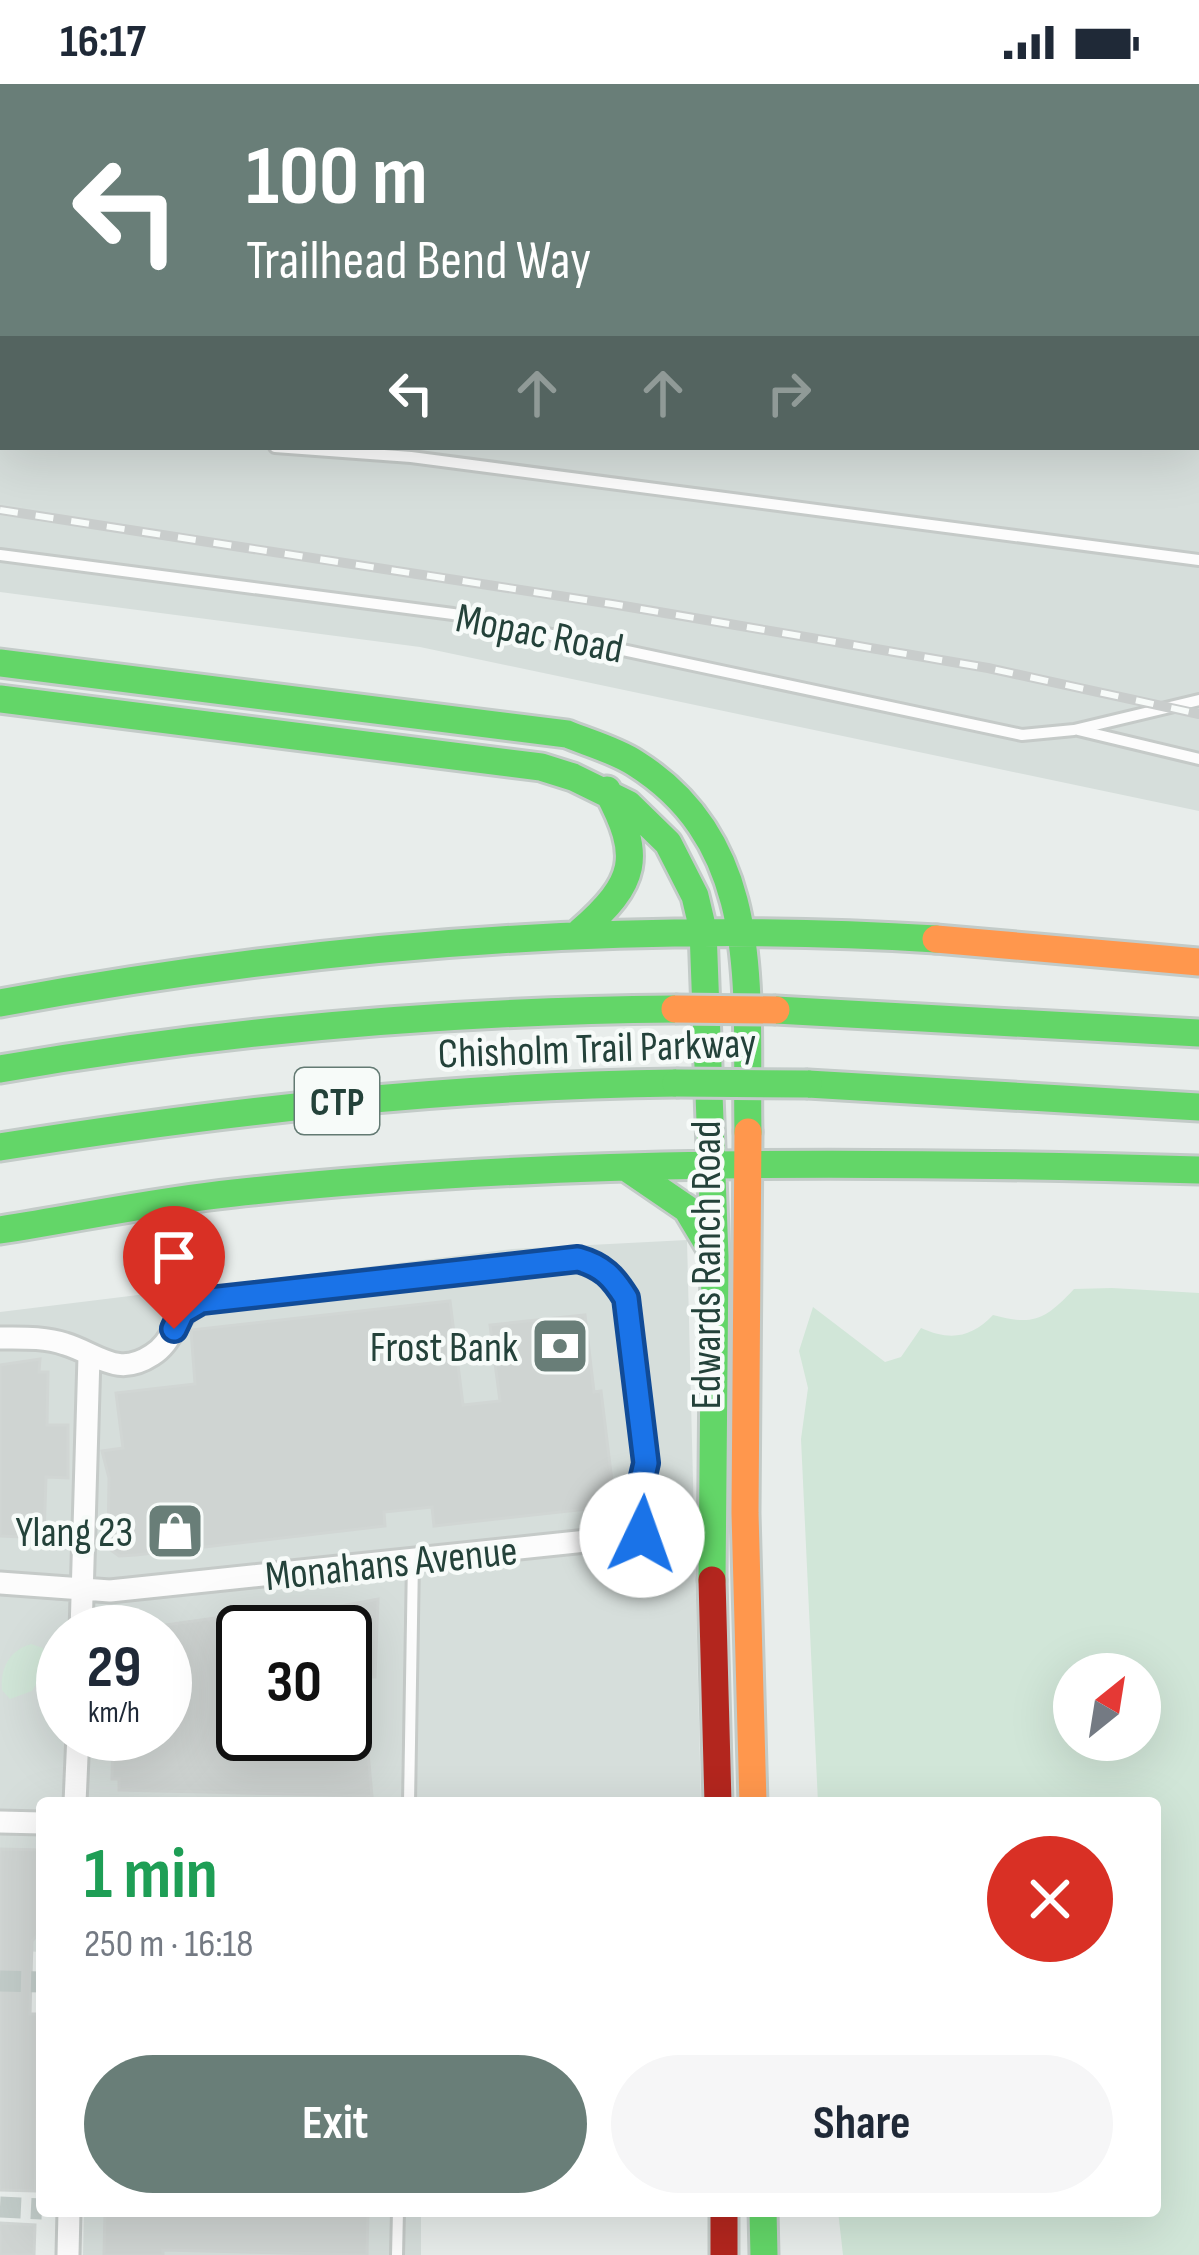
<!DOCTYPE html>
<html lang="en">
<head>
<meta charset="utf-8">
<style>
  :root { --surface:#fff; --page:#f6f6f7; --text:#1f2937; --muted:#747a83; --accent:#697e78 }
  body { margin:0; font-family:"Sofia Sans Condensed",sans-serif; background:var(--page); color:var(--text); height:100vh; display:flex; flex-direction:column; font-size:45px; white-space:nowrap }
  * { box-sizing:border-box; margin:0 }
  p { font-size:39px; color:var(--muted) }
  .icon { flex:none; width:66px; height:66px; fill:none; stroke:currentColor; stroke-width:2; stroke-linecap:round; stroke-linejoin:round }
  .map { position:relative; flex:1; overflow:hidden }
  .side { position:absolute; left:36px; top:1713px; width:1125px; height:420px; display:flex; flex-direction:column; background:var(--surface); border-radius:12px; box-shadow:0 12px 48px #0002 }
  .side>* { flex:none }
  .guide { position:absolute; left:0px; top:0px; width:1200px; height:366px; box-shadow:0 12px 48px #0002; background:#697e78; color:#fff; overflow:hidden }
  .needle { width:78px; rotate:30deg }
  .buttons { position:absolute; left:1053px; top:1569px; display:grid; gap:24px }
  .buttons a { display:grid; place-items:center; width:108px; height:108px; border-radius:50%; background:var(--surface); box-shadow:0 12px 48px #0002; font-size:60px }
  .speed { position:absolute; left:36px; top:1521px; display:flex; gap:24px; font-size:60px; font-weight:700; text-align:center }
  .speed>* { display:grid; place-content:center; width:156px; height:156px; border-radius:50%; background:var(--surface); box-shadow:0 12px 48px #0002; line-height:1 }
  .speed small { font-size:30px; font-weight:400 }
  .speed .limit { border:6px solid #111; border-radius:18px; background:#fff; color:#111 }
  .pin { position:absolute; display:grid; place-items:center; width:102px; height:102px; color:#fff; margin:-123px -51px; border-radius:50% 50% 50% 0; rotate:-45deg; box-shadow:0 0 12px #0007 }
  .pin .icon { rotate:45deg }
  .me { position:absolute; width:132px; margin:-66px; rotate:3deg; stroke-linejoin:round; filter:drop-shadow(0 0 9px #0008) }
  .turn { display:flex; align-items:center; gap:42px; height:252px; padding:0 48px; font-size:54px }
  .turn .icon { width:156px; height:156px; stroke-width:2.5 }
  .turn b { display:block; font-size:84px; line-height:102px }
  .lanes { display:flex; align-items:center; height:114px; padding:0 48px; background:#0003; justify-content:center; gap:60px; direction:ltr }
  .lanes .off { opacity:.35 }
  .round { display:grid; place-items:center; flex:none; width:126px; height:126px; border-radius:63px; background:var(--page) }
  .summary { display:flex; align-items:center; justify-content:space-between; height:204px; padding:0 48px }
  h1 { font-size:72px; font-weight:700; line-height:90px; color:#1e9e55 }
  .button { display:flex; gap:24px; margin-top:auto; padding:24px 48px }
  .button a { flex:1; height:138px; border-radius:72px; background:var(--accent); color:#fff; font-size:48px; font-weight:700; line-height:138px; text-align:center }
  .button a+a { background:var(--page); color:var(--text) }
  .status { display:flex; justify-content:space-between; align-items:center; height:84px; padding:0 60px; background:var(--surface); direction:ltr }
  .status svg { height:33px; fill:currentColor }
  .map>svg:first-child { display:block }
</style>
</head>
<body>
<div class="status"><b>16:17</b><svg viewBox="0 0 49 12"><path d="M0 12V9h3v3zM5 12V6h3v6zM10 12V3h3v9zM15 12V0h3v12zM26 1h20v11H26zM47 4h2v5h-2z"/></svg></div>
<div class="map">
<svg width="1199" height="2171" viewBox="0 0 1199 2171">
  <rect width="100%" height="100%" fill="#e8edeb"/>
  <path fill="#d6dedb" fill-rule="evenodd" d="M0,237L3,363H1197L1199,323V727L420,563L0,508Z
    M687,1156L701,1719H42V1868L0,1866V1228L512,1165ZM63,1548H165V1650H63ZM243,1548H345V1650H243Z
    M84,2127H421V2171H83Z"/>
  <path fill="#d1e6d8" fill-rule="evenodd" d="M1112,1204L1199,1209V2171H843L838,2127H1155V1719H818L801,1355L808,1304L799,1267L813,1223L885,1278L901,1273L921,1244C950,1257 971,1254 993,1231C1033,1242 1045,1236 1074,1205ZM1074,1590H1140V1656H1074Z
    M31,1560L43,1564L46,1585L32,1607L10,1615L2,1606C0,1584 10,1566 31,1560Z"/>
  <path fill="#cfd4d2" stroke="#d1d6d4" stroke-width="3" fill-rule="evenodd" d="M450,1217L463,1321L500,1317L490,1241L585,1231L594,1308L601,1307L615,1422L434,1442L432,1423L384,1428L385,1442L136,1471L119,1472L108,1464L109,1394L102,1367L123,1364L116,1309L195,1300L191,1246Z
    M40,1275L39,1288H48L47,1341H68V1394L46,1393L44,1454L0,1452V1281Z
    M378,1515L375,1593H367L366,1646L372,1712L119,1706V1695H112L113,1650H165V1541L273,1526V1535ZM243,1548H345V1650H243Z
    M0,1765L41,1766L42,1846L32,1857L30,1930H40L35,2107L0,2106Z
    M105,2127H368L367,2171L163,2166V2171H104Z
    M0,2139L35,2141L34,2171H0Z"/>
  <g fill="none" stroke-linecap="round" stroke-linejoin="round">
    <path stroke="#c1cbc8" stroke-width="21" stroke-dasharray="21 10" stroke-linecap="butt" d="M0,1897L42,1898
      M0,2123L42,2125"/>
    <g stroke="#c5cac8" stroke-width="16">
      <path id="lane" d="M982,0L988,3
        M949,3L951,0
        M0,124L3,126
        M0,345H3
        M275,363L411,373L1199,476
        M0,471L453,530L1022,651L1074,646L1199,616
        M1078,646L1199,675
        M409,1719L413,1476
        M397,2171L398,2127"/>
    </g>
    <g stroke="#c5cac8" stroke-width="27">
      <path id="street" d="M594,0L599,3
        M1129,0L1135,3
        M41,3L43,0
        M1181,3L1185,0
        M0,72L3,67
        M0,1254C22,1254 45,1253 65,1260C98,1270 117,1294 152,1271C175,1257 175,1229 201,1217L578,1175L613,1193L626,1214L646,1379L637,1418L642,1451
        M0,1499L110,1507L710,1444
        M81,1548L89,1272
        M75,1719L78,1650
        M0,1738L42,1739
        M68,2171L69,2127"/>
    </g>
    <g stroke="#c3cbc8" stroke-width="33">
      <path id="fast" d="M0,185L3,184
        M1197,243H1199
        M0,579L567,650C589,659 615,666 635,679C767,762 745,912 748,1048
        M0,615L541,683L573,693L628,720L668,759L695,812L703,846L715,1173L712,1496
        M580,848C637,798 643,773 607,706
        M0,919C309,862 621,835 936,855
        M776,926L1199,949
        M0,985C224,946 448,927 675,925
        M808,1000L1199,1023
        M0,1063C225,1027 448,1002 676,999
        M627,1084L687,1125L711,1165
        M0,1146C78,1134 156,1117 234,1109C553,1074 878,1077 1199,1086
        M763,2127L764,2171"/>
    </g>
    <g stroke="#c3cbc8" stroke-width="33">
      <path id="slow" d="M936,855L1199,878
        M748,1048L745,1429L753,1719"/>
    </g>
    <g stroke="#c3cbc8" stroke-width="33">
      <path id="jam" d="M712,1496L718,1719
        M724,2127V2171"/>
    </g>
    <use href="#lane" stroke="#fcfcfc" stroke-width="10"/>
    <use href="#street" stroke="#fcfcfc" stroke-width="21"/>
    <use href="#fast" stroke="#63d668" stroke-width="27"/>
    <use href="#slow" stroke="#ff974d" stroke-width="27"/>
    <use href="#jam" stroke="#b3261e" stroke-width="27"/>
    <g stroke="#c9cdcc" stroke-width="10">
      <path id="rail" d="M0,267H3
        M1197,357H1199
        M0,426L612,520L988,584L1199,630"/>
    </g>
    <use href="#rail" stroke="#f7fbf9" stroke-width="6" stroke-dasharray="18" stroke-linecap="butt"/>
    <g stroke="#c3ccc9" stroke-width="33" stroke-linecap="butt">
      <path id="fast-bridge" d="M676,999L808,1000"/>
    </g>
    <g stroke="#c3ccc9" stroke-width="33" stroke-linecap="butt">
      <path id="slow-bridge" d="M675,925L776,926"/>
    </g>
    <use href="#fast-bridge" stroke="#63d668" stroke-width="27"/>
    <use href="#slow-bridge" stroke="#ff974d" stroke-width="27"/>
  </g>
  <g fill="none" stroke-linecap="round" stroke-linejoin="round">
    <g stroke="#114b97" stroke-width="30">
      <path id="route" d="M174,1245L182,1228L201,1217L578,1175C603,1182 613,1193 626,1214L646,1379L637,1418L642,1451"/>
    </g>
    <use href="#route" stroke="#1a73e8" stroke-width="21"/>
  </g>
  <defs>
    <g id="bank-square" transform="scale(3)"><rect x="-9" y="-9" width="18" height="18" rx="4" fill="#697e78" stroke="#f7fbf9"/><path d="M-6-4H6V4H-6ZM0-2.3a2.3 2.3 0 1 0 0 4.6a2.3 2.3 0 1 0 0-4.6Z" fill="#fff"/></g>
    <g id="shop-square" transform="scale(3)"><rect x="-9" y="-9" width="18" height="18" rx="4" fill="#697e78" stroke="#f7fbf9"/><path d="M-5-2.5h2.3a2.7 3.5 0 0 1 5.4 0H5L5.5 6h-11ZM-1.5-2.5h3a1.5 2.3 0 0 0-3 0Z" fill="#fff"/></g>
  </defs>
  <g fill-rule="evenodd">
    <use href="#bank-square" x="560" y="1262"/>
    <use href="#shop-square" x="175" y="1447"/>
  </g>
  <g text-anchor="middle" stroke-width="9" stroke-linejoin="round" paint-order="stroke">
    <rect fill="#f7fbf9" stroke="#637a73" stroke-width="3" x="295" y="984" width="84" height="66" rx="9"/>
    <g font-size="39" font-weight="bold" fill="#24423a">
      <text x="337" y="1031">CTP</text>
    </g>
    <g font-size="42" fill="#24423a" stroke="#f7fbf9">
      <text transform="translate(540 548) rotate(11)" y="15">Mopac Road</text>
      <text transform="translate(597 963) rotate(-2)" y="15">Chisholm Trail Parkway</text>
      <text transform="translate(705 1181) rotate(-90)" y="15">Edwards Ranch Road</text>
      <text transform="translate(391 1478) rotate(-6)" y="15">Monahans Avenue</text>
    </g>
    <g font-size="42" fill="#24423a" stroke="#f7fbf9" text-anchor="end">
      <text x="518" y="1277">Frost Bank</text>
      <text x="133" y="1462">Ylang 23</text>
    </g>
  </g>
</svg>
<div class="buttons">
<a><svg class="needle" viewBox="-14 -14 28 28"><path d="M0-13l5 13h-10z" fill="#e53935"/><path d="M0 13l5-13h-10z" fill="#747a83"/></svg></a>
</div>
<div class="speed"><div>29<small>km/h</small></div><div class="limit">30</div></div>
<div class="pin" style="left:174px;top:1245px;background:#d93025"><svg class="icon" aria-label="arrive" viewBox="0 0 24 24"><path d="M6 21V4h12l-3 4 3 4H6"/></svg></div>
<svg class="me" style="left:642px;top:1451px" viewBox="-20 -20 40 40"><circle r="19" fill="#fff"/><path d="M0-13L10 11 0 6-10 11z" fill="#1a73e8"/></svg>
<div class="guide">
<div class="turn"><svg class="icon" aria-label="left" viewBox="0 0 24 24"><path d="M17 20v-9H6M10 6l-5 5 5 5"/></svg><div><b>100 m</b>Trailhead Bend Way</div></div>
<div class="lanes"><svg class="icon" aria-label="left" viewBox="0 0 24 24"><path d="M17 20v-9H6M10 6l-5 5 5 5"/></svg><svg class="icon off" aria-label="ahead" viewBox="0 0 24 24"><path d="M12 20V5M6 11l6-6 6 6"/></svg><svg class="icon off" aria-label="ahead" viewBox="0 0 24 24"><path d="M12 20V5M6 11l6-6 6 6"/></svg><svg class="icon off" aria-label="right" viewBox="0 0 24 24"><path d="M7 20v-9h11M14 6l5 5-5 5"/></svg></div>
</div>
<section class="side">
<div class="summary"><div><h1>1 min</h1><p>250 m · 16:18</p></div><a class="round" style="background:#d93025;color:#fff"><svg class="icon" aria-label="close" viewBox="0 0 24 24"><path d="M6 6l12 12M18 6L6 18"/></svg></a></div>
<div class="button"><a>Exit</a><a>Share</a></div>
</section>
</div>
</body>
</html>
